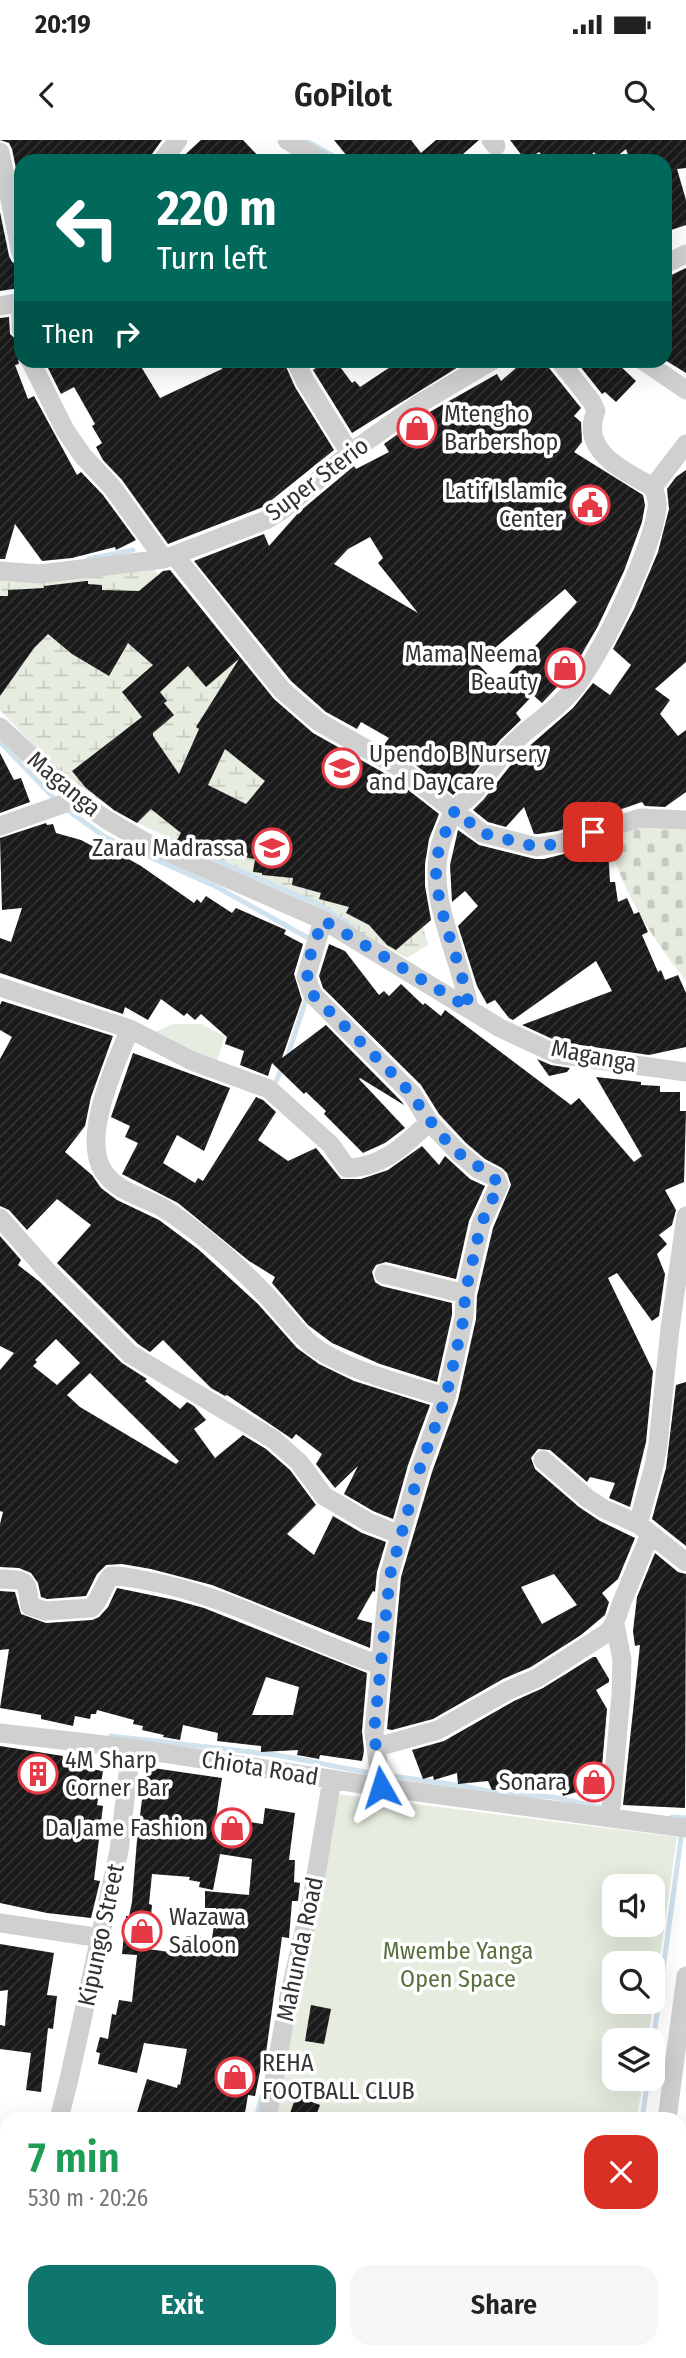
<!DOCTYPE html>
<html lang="en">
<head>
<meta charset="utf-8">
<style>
  :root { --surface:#fff; --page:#f6f6f6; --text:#222; --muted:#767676; --accent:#0f766e }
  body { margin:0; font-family:"Fira Sans Condensed",sans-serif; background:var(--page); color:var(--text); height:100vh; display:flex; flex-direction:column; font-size:26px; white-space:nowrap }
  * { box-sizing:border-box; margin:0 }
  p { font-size:23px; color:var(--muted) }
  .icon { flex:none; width:38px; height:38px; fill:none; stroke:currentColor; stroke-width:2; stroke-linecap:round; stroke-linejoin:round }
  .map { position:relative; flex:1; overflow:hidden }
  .side { position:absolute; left:0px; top:1972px; width:686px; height:247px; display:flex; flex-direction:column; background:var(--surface); border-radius:21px 21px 0 0; box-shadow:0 7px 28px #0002 }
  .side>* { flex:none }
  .banner { position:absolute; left:14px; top:14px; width:658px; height:214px; border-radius:21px; box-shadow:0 7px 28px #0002; background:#00695c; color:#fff; overflow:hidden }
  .buttons { position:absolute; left:602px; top:1734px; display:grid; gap:14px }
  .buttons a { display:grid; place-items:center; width:63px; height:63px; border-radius:14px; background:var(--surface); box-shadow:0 7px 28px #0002; font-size:35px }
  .pin { position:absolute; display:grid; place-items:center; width:60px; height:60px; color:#fff; margin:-30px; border-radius:14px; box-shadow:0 4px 10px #0006 }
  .me { position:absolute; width:77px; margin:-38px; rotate:354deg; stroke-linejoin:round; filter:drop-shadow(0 0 5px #0008) }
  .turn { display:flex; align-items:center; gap:24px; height:147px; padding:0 28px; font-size:32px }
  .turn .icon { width:91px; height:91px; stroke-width:2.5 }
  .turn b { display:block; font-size:49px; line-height:60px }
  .then { display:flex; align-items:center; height:66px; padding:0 28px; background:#0003; gap:14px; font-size:26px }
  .round { display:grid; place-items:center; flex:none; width:74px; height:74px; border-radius:21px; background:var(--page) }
  .head { display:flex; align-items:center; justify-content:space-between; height:119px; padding:0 28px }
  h1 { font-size:42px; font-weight:600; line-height:52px; color:#1e9e55 }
  .button { display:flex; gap:14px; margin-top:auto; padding:14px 28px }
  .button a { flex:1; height:80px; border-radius:21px; background:var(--accent); color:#fff; font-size:28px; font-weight:600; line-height:80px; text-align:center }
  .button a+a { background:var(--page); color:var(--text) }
  .status { display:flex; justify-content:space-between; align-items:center; height:49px; padding:0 35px; background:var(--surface); direction:ltr }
  .status svg { height:19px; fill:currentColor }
  header { display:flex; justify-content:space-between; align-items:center; height:91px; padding:0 28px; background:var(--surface); font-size:32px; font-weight:600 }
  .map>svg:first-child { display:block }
</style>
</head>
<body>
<div class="status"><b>20:19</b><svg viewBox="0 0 49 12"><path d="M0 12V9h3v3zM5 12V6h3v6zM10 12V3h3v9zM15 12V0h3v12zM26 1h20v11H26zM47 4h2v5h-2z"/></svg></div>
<header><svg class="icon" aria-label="back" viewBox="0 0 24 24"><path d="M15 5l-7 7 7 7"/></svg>GoPilot<svg class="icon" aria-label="search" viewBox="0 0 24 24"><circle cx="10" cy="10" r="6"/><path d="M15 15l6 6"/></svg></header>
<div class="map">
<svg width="686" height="2218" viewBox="0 0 686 2218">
  <defs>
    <pattern id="wetland-marsh" width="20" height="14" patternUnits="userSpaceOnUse" patternTransform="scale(1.75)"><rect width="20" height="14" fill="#e6ecdf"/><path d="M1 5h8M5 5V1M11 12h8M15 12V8" fill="none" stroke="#c6cbc0"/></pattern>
    <pattern id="cemetery-stones" width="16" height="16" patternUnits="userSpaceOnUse" patternTransform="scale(1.75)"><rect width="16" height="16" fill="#e6ecdf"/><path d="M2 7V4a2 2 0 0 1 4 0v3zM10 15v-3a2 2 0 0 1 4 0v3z" fill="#c6cbc0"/></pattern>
    <pattern id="building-hatch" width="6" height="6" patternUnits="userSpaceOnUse" patternTransform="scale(1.75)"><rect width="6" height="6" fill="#1a1a1a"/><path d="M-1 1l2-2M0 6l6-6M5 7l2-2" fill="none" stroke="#333"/></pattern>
  </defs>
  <rect width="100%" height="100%" fill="#fff"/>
  <path fill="#e6ecdf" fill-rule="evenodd" d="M172,884H201L225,896L216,925L149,895Z
    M329,1653L677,1697L648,1900H614V1939H643L637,1979H263ZM614,1746H653V1785H614ZM614,1824H653V1862H614Z
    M206,2212H604L603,2218H204Z"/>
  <path fill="url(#wetland-marsh)" d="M146,416L161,440L199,490L245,537L420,774L428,805L407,818L308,764L117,673L51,624L0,570V430Z
    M679,2013H686V2106H679Z"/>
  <path fill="url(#cemetery-stones)" d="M686,682V841C654,800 624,755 610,705C624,677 658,684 686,682Z"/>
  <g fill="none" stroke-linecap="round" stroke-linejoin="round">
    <path stroke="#cfe2ee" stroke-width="5" d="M305,0L342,21
      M88,419L133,410
      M0,602L56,660
      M66,669L105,697L217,747L310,799V802
      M168,700L318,764L354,788
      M274,946L289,912L307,857
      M111,1596L277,1615L375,1634
      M385,1635L464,1646L502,1654L553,1657L603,1668
      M672,1677L686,1678
      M653,1903L682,1691
      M256,1979L262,1955
      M642,1979L648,1939
      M679,2094H686
      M616,2218V2212
      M648,2218L649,2212"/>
  </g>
  <path fill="url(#building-hatch)" fill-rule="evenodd" d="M0,0H162L147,21H21V53L12,9L9,3Z
    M201,0H243L263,21H178Z
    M334,0H411L421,13L436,0H479L455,21H351Z
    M510,0H686V28L677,29L686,60V85L665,92V21H630L626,9L611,21H601L594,12L585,21H548L539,12L526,21Z
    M0,72L9,116L12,122L21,125V141L17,142L19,148L0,151Z
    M686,128V233L665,220V138Z
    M9,177L10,194L17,200L21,212L18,219L19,224L15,225L28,259L34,256L77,335L81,332L103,355L136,400L116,410L115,407L72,418L42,421L15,384L5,419H0V178Z
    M58,220H137L160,258L222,229L219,220H283L295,247L334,310L263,367L168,404L122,340L103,320L96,307L102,303L92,286L95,284L74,247L61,254L47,226Z
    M327,220H335L352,243L355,241L360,247L401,220H461L463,224L352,293L313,230Z
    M525,220H547L549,228L581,268L574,276L581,282L582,302L574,312L643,355L645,365L642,382L624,431L598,486L572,531L542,563L533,555L516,573L521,580L500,600L466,643L453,655L407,618L384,605L389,598L361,582L357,589L326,572L291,541L194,421L264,394L269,406L299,372L354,326L356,329L389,312L384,304L426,274L497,234L501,241ZM370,397L383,418L378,423L418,473L334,424L348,409ZM565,449L577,462L498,545L477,523Z
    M575,220H614L636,241L616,262L605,252L602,254Z
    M686,330V522L655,549L670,560L660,574L678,596L686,590V652L665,667L645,666L642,662L558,691L538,694H534L524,667L506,687L488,682L473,670L484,659L518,616L573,568L593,543L610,555L631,525L613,509L634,469L658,412L669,369L667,349L676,337Z
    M170,430L274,559L313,593L393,638L439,674L429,699L425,724V746L431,780L396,810L387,805L369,785L346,773L349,767L319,759L321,753L292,745L293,738L262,735V733L253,732L255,719L219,713L215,719L177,700L181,693L151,669L137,683L114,670L86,648L72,631L142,577L122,552L153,525L128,503L109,536L72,514L48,494L34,508L0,556V456H8V450L44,448V446L86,441H88V444L102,445V450L139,451L163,431ZM239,519L196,587L199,589L179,634L153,596V593L174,575L164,563L167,561L160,552L188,526L206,547ZM225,609L265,641L246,664L208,645Z
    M0,613L14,640L21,638L30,662L0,673Z
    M46,683L47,685L53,684L56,693L81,700L113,717L116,712L141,726L194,763L197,759L201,763L206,756L232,773L236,768L286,790L284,794L303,804L294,834L302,860L282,918L326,885L402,962L404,965L360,938L359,939L405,988L385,1003L363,1013L324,974L326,971L306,952L304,954L272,923L268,936L240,925L244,911L225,904L227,897L201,874L195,880L187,873L184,876L161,859L148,880L125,867L123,874L0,833V798L11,802L22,768L2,770L0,698Z
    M458,690L479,705L535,719H544L576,711L608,709L610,742H615L618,762L627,758L634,774L639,772L648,792L642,795L658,832L661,830L665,840L678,835L686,853V907L649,915L559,902L522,885L612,851L596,821L513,880L509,878L495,860L487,864L477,846L458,786L478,766L465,751L452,762L450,725Z
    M329,804L345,811L379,855L384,851L389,856L401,844L423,865L425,863L441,876L445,870L571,965L579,958L634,1022L642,1016L596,937L641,942V945L660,946V952H680V971H686L684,1042L665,1050L676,1070L672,1085L659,1095L667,1104L657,1114L665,1134L659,1176L652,1181L617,1133L608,1138L653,1231L646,1302L630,1367L609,1358L615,1343L590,1337L587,1342L550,1310L538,1309L531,1318L535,1329L579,1367L600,1381L635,1398L618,1439L602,1453L609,1462L605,1475L581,1495L531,1527L503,1539L433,1579L392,1590L387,1589L401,1437L432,1332L458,1260L476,1179L477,1156L493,1088L511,1045L507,1033L502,1028L485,1019L466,1003L439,974L421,945L323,848L319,836ZM554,1434L577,1465L542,1484L521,1447Z
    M2,861L113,896L91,957L85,986L65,1012L92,1035L101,1048L117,1060L159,1080L198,1109L258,1164L297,1208L319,1224L354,1241L430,1265L408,1325L393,1379L373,1371L344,1354L358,1326L335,1348L316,1324L322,1314L296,1294L292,1299L227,1255L225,1256L211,1248L163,1200L150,1212L138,1204L57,1123L91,1085L57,1059L27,1090L9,1070L0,1066V919L12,897L0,890V865Z
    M133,913L230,948L204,1011L177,995L163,1023L195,1043L198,1038L203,1041L256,957L263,960L276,972L258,1000L288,1021L316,1008L341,1039H361L388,1030L422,1006L439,1025L445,1016L470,1039L485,1046L469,1081L456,1139L386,1122L376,1125L372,1132L375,1142L381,1146L452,1163V1175L437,1242L380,1224L332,1203L308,1185L272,1143L275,1137L249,1121L178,1063L122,1034L138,1003L125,997L130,986L111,977Z
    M537,919L551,925L570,928L567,932L549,936Z
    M0,1096L21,1120L18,1125L40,1142L122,1223L147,1239L145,1241L180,1269L187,1262L194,1266L206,1280L194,1289L215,1318L243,1295L266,1309L290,1330L316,1365L287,1394L314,1415L333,1376L362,1393L386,1402L377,1432L375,1452L373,1451L357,1479L372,1483L370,1508L212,1445L151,1429L122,1424L106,1425L97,1434L86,1456L47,1459L41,1457L38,1443L31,1433L19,1428L0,1427V1384L3,1372L0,1371V1230L14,1213L0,1206ZM56,1199L80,1223L57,1245L33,1226L37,1222L35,1220ZM90,1233L179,1321L176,1324L80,1267L67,1255Z
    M686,1242V1406L652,1379L666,1328L676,1245Z
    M655,1413L678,1432L686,1434L685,1668L623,1665L640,1505L635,1506L633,1491L637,1457Z
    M117,1448L175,1460L204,1468L367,1533L362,1591L364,1611L362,1621L320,1615L319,1619L297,1615L298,1610L261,1612V1606L217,1601L218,1593L183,1585L180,1600L163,1597L164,1595L142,1590L143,1586L133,1584L134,1580L97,1570L96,1574H91L90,1579L75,1576L73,1586L41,1579V1575L0,1568L9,1509L0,1510V1451L15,1452L21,1474L46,1483L92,1480L99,1477L108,1467ZM266,1537L299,1547L293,1575H252Z
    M593,1517H596L609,1539V1542L596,1550L607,1569L599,1661H587V1649L563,1656L560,1644L534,1650L533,1648L492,1650L488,1641L458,1644L457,1633L434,1640L433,1636L423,1639L412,1610L444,1601L514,1561L543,1548Z
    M0,1606L63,1616L62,1624L103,1631L97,1665L103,1666L94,1740L100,1741L91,1778L47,1773L0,1763Z
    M146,1627L222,1638L216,1677L263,1684L265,1668L295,1673L289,1720H295L294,1742L300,1743L298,1761H292L289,1798L282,1797L266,1913L264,1912L255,1956L248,1955L244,1979H135L147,1939L177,1948L178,1944L180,1945L187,1909L144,1903L137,1933L98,1924L100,1913L96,1912L100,1897L108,1899L112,1874L116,1875L119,1860L132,1862L137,1815L122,1814L126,1776H129L132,1762L137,1700ZM220,1714L252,1719L249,1755L205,1751V1768H216L212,1799L186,1796L184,1814L148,1809L152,1765L149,1764L152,1734L190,1737L189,1740L200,1742L199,1747L213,1750Z
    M0,1804L54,1813L47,1855L57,1856L53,1889L48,1888L41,1952L26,1950L31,1913L0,1909V1885L5,1886L8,1850L0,1851Z
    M311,1865L331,1869L324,1904L305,1901Z
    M296,1956L320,1965L315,1979H288Z"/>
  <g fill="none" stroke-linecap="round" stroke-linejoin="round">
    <path stroke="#d0d0d0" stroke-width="19" d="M287,0L322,21
      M491,0L496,6
      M0,12L21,113
      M162,21L178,0
      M665,124L686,114
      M0,166L21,162
      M21,169V189
      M30,220L65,290L83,316L112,347L164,419
      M295,220L305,241L350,313
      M559,220L592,262L596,271C579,311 624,331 653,347
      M642,220L686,250
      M175,416L282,550L319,582L400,628L482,693L537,707L561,703L640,678L686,680
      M0,431L40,434L164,419L266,380L281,371L350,313L419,264L493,220
      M0,587L77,659L107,680L149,704L323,780L500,888L556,914L686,932
      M0,686L77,659
      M323,780L306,837L313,855L412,954L429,982L458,1012L478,1029L496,1038L499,1045L481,1084L465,1154L464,1177L446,1257L420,1328L389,1435L374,1592L381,1647
      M0,847L130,889L192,921L269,949L331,1005L347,1028C382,1028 405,1005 429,982
      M469,868C460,814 425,758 441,703C444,693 449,678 456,669C461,663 469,658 475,651C490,631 503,612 522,595C538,581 556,569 570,553C598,523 654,407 657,367C658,360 655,353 653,347L686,304
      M130,889C116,923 80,998 104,1032C116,1051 144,1057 163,1068C170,1072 178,1078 185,1083C213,1104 241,1128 265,1154C281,1170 294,1190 312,1205C344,1230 406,1245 446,1257
      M0,1078L47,1131L130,1214L273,1299L299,1322L324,1356L368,1382L400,1395
      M384,1134L465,1154
      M543,1320L587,1358L604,1369L638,1384L686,1422
      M638,1384L654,1326L658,1304L670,1189L686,1076
      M0,1439C29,1440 26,1440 30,1466L45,1471L91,1468C101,1460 102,1446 111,1436C123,1435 136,1439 148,1441C230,1456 302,1499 380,1525
      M0,1593L131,1608L381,1647L686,1688
      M377,1607L438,1590L509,1550L537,1538L608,1492C618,1481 618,1470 624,1457C633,1436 641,1415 650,1395
      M610,1678L621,1555L622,1520L615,1484
      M0,1783L101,1798
      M59,1979L69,1939L119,1711L131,1608
      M267,1979L288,1861L313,1753L332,1639
      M667,1979L686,1836
      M679,2045L686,2046
      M3,2218L7,2208
      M204,2218L206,2212
      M638,2218L639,2212"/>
  </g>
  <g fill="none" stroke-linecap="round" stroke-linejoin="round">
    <path stroke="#1a73e8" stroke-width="12" stroke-dasharray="0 21.6" d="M381,1647L374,1592L390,1435L420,1328L446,1257L464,1177L465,1154L481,1084L499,1045C493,1033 471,1023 460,1014C434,992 421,964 399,940L313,855C299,832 315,804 323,780L469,868C462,822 438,779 436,732C435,711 447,689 455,670L482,693L537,707L561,703L593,692"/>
  </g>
  <defs>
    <g id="shop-ring" transform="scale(2.0125)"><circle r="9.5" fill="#fff" stroke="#e63946" stroke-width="1.5"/><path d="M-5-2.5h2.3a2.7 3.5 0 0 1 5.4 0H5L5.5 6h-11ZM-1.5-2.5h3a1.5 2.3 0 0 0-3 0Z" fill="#e63946"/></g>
    <g id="civic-ring" transform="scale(2.0125)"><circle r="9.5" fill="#fff" stroke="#e63946" stroke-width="1.5"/><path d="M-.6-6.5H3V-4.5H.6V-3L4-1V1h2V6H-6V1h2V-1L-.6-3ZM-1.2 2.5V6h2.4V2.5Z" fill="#e63946"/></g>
    <g id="school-ring" transform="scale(2.0125)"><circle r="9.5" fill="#fff" stroke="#e63946" stroke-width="1.5"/><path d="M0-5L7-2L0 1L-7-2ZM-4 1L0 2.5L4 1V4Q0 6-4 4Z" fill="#e63946"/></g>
    <g id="building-ring" transform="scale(2.0125)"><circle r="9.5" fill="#fff" stroke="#e63946" stroke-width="1.5"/><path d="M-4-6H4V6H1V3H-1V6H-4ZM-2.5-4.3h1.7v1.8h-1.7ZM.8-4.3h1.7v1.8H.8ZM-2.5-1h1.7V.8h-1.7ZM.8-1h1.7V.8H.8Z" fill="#e63946"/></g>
  </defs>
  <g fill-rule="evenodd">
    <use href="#shop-ring" x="417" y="288"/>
    <use href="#civic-ring" x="590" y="365"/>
    <use href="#shop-ring" x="565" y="528"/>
    <use href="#school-ring" x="342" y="628"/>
    <use href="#school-ring" x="272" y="708"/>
    <use href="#building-ring" x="38" y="1634"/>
    <use href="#shop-ring" x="594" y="1642"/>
    <use href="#shop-ring" x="232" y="1688"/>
    <use href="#shop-ring" x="142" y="1791"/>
    <use href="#shop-ring" x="235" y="1937"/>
  </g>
  <g text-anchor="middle" stroke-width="7" stroke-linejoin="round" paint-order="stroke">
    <g font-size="24" fill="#333" stroke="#fff" text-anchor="start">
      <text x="444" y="282">Mtengho<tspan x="444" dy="28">Barbershop</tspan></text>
      <text x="563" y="359" text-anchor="end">Latif Islamic<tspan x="563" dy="28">Center</tspan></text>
      <text x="538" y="522" text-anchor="end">Mama Neema<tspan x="538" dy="28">Beauty</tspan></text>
      <text x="369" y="622">Upendo B Nursery<tspan x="369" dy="28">and Day care</tspan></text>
      <text x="245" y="716" text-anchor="end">Zarau Madrassa</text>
      <text x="65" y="1628">4M Sharp<tspan x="65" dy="28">Corner Bar</tspan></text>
      <text x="567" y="1650" text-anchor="end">Sonara</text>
      <text x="205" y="1696" text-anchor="end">Da Jame Fashion</text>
      <text x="169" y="1785">Wazawa<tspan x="169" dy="28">Saloon</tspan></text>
      <text x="262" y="1931">REHA<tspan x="262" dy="28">FOOTBALL CLUB</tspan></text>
    </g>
    <g font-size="24" fill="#333" stroke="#fff">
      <text transform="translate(317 339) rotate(-37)" y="8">Super Sterio</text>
      <text transform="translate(64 644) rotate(40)" y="8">Maganga</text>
      <text transform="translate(594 916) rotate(11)" y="8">Maganga</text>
      <text transform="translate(260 1628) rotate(9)" y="8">Chiota Road</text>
      <text transform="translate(101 1795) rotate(-78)" y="8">Kipungo Street</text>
      <text transform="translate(300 1809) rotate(-78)" y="8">Mahunda Road</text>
    </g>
    <g font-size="24" fill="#56703f" stroke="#fff">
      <text x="458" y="1819">Mwembe Yanga<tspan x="458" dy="28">Open Space</tspan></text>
    </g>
  </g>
</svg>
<div class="buttons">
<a><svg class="icon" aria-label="sound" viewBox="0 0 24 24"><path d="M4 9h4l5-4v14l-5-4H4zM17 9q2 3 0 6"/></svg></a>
<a><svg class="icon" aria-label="search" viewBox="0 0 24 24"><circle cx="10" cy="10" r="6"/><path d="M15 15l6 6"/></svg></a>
<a><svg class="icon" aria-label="layers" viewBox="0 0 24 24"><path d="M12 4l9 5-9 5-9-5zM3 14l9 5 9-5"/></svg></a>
</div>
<div class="pin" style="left:593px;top:692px;background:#d93025"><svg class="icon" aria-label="arrive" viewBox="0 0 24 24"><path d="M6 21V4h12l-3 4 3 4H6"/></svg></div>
<svg class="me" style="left:381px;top:1647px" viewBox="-20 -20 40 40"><path d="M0-17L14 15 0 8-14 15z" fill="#1a73e8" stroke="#fff" stroke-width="4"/></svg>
<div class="banner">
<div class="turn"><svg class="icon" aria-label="left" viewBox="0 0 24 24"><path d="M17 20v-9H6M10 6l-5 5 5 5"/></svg><div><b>220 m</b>Turn left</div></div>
<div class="then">Then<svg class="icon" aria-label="right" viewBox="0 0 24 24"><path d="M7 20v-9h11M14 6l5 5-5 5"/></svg></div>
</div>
<section class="side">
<div class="head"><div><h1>7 min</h1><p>530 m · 20:26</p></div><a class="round" style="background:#d93025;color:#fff"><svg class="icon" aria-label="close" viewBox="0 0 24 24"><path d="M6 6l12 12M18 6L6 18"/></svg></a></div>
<div class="button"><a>Exit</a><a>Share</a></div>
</section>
</div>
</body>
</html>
